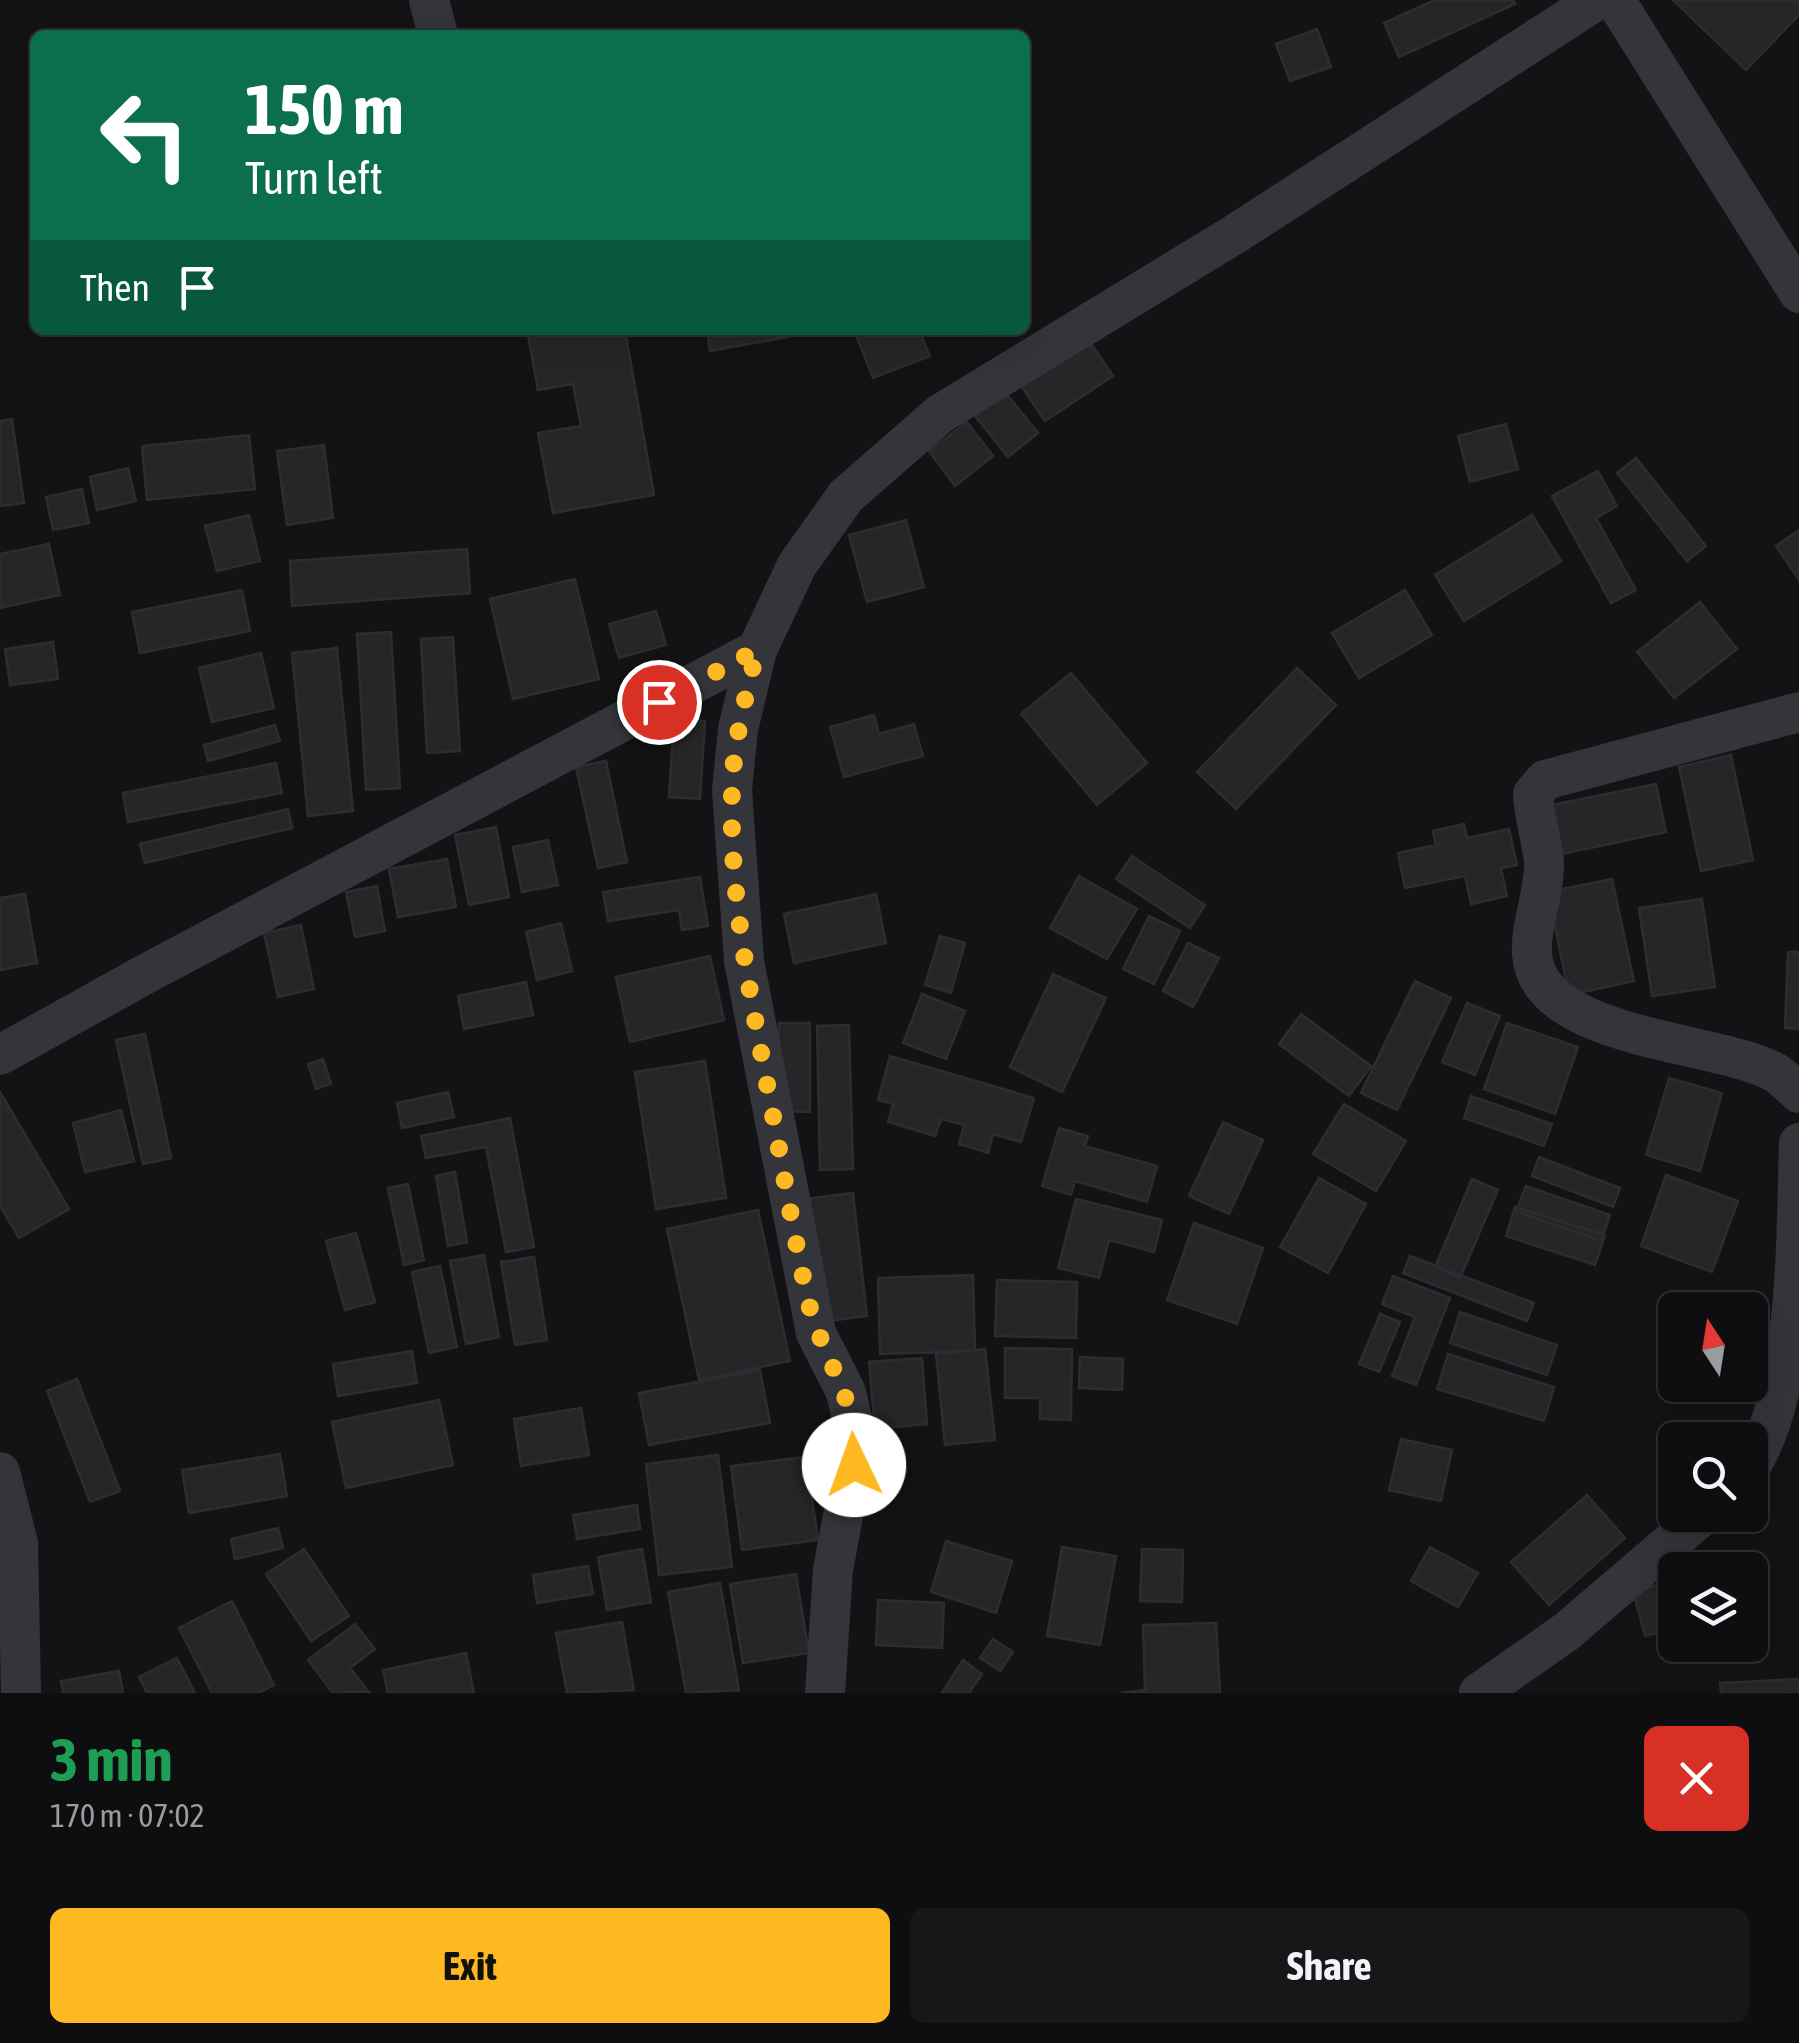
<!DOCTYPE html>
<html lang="en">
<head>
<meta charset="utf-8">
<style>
  :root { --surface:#0e0e10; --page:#171719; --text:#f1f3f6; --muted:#9b9c9f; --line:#2e2e30; --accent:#feb822 }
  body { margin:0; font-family:"Asap Condensed",sans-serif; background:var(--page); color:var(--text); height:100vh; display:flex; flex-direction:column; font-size:38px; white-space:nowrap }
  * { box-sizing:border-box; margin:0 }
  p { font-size:32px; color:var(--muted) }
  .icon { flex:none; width:55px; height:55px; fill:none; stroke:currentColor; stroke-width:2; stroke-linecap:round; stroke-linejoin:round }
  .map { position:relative; height:1693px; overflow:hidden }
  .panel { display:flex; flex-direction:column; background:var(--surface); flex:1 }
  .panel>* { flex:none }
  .top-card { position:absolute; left:30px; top:30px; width:1000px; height:305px; border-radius:15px; box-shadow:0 10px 40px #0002,0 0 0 2px var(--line); background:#0b6e4f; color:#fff; overflow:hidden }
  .needle { width:65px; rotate:348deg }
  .tools { position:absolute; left:1658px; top:1292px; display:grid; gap:20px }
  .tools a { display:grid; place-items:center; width:110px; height:110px; border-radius:15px; background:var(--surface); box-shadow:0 10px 40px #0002,0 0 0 2px var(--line); font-size:50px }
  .pin { position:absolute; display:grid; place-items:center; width:85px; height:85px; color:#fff; margin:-42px; border:5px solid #fff; border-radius:50%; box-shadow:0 2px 10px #0007 }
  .me { position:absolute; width:110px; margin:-55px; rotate:357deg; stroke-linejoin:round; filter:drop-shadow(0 0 8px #0008) }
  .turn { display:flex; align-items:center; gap:35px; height:210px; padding:0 50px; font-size:45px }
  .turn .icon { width:130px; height:130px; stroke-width:2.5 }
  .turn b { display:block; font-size:70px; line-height:85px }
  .then { display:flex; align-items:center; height:95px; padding:0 50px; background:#0003; gap:20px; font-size:38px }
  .round { display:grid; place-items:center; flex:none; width:105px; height:105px; border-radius:15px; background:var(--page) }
  .headline { display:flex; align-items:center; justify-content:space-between; height:170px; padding:0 50px }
  h1 { font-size:60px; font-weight:700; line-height:75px; color:#1e9e55 }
  .action { display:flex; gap:20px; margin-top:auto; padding:20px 50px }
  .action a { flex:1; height:115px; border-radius:15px; background:var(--accent); color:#111; font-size:40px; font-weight:700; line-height:115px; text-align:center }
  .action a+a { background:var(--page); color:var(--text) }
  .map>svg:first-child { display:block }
</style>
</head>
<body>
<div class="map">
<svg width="1799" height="1693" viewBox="0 0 1799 1693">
  <rect width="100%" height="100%" fill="#131315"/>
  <path fill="#262629" stroke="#2d2d31" stroke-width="2.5" d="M1435,0H1513L1515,4L1399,57L1384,23Z
    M1673,0H1799V15L1746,70Z
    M1317,29L1331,67L1290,81L1276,44Z
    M527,330H625L654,495L553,513L538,433L581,426L573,384L538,390Z
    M707,330H809L810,333L710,351Z
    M854,330H919L930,356L873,378Z
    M1090,342L1113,376L1045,421L1022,387Z
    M1005,392L1038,433L1008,457L975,416Z
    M12,419L24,503L0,506V421Z
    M967,422L993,456L955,486L929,451Z
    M1506,424L1518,469L1470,482L1458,436Z
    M249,435L255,489L147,500L142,446Z
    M324,445L333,518L287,525L277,451Z
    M1636,458L1706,546L1687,561L1617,473Z
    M128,468L136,501L97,510L90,477Z
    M1598,471L1617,506L1596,518L1636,590L1611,603L1552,496Z
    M82,489L89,523L53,530L46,497Z
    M249,515L260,561L217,571L205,526Z
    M1532,515L1561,561L1464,621L1435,575Z
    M906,520L924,587L867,602L849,535Z
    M1799,530V580L1776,546Z
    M49,544L60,595L0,608V554Z
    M467,549L470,593L292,606L290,561Z
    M575,579L599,679L513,699L490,599Z
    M242,590L250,631L140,653L132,612Z
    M1405,590L1432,635L1359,678L1332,633Z
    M1700,602L1737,649L1674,698L1637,652Z
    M656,611L666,645L619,658L609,624Z
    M391,632L400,788L366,790L357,634Z
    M453,637L460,751L427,753L421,639Z
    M53,642L58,679L10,685L5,649Z
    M337,648L353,811L308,816L292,653Z
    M261,653L274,708L212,722L199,668Z
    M1297,668L1336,705L1236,809L1197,772Z
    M1071,673L1147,763L1097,805L1021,714Z
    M874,715L879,734L914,724L923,756L844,777L830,727Z
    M674,719L705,721L700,799L669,797Z
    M275,725L280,741L208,761L204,745Z
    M1731,755L1753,860L1701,871L1679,767Z
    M606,761L627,862L598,868L576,767Z
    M276,763L282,793L128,822L123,793Z
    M1656,784L1666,832L1557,855L1547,806Z
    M288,809L292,828L145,863L140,844Z
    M1464,824L1467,838L1509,829L1517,865L1501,868L1507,896L1471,904L1465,876L1405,888L1398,853L1436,845L1433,831Z
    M496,827L509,897L469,905L455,835Z
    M548,840L558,885L522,892L513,847Z
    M1132,856L1205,905L1190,928L1116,879Z
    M447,859L456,907L398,917L389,869Z
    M1079,876L1137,909L1107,959L1050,928Z
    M700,877L708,926L682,930L679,910L608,921L603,892Z
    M1612,879L1634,981L1569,995L1548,892Z
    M377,886L385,931L355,937L346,892Z
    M25,894L37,963L0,970V898Z
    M876,894L886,943L794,963L784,914Z
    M1702,899L1715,987L1652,996L1639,908Z
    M1149,916L1180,931L1154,984L1123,969Z
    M561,923L572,971L537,980L526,932Z
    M301,925L314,989L278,997L264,933Z
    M940,936L965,943L951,993L925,985Z
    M1188,943L1219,958L1193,1007L1163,991Z
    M1788,952H1799V1029L1785,1028Z
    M710,956L724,1020L630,1042L616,977Z
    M1053,974L1106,998L1062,1092L1010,1067Z
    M1415,981L1451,998L1397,1110L1361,1093Z
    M526,982L533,1015L464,1029L458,996Z
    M922,994L965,1011L946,1059L903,1043Z
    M1467,1003L1500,1016L1475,1075L1442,1062Z
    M1301,1014L1371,1066L1349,1096L1279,1044Z
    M779,1023H810V1112L778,1111Z
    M1507,1023L1578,1047L1555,1114L1484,1089Z
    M849,1025L853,1169L820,1170L817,1026Z
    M145,1034L171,1158L143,1164L116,1040Z
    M890,1056L1034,1098L1021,1142L993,1134L988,1153L959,1144L964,1125L941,1119L935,1136L888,1122L893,1104L878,1100Z
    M323,1059L331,1084L316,1089L308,1064Z
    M705,1061L726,1198L656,1209L635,1072Z
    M1669,1078L1722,1093L1700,1171L1646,1155Z
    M0,1092L69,1209L19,1238L0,1206Z
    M448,1092L454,1117L402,1128L397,1103Z
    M1471,1096L1552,1124L1544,1146L1464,1118Z
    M1344,1104L1406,1141L1376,1191L1313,1154Z
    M121,1110L134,1161L85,1172L73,1123Z
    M510,1118L534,1247L506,1252L486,1147L426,1158L421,1136Z
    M1223,1122L1263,1140L1229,1214L1189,1196Z
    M1059,1128L1088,1136L1085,1146L1157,1166L1147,1202L1075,1181L1071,1195L1042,1186Z
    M1539,1157L1620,1188L1613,1207L1532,1176Z
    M455,1172L467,1242L448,1246L436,1176Z
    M1666,1175L1738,1201L1712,1272L1641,1246Z
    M1319,1178L1366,1204L1328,1273L1280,1247Z
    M1472,1179L1498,1190L1460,1278L1435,1267Z
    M408,1184L424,1260L404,1265L388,1188Z
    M1526,1186L1610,1215L1601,1241L1516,1211Z
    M853,1193L867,1316L820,1322L805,1199Z
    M1076,1199L1162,1220L1154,1252L1109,1240L1099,1278L1058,1268Z
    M1515,1207L1605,1235L1595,1265L1506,1236Z
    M758,1210L790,1361L699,1380L667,1229Z
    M1194,1223L1263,1248L1237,1324L1167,1300Z
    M356,1233L375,1302L345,1310L326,1241Z
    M484,1255L499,1337L466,1344L450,1261Z
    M1410,1256L1534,1303L1527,1321L1403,1273Z
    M534,1257L547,1340L515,1345L501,1262Z
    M440,1266L457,1347L429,1353L412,1272Z
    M973,1275L975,1351L880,1354L878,1278Z
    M1393,1276L1450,1298L1416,1385L1392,1376L1415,1317L1382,1304Z
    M997,1280L1077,1282L1076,1338L995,1336Z
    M1460,1312L1557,1345L1547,1375L1450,1343Z
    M1380,1314L1400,1322L1379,1372L1359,1364Z
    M1005,1348L1072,1349L1071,1420L1040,1419V1398H1005Z
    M985,1349L995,1440L945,1445L936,1354Z
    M412,1351L417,1383L338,1396L333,1364Z
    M1448,1354L1554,1387L1544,1421L1437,1389Z
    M1080,1357L1123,1359L1122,1390L1079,1388Z
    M922,1358L927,1424L875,1429L869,1362Z
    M760,1370L770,1423L649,1445L639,1393Z
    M77,1379L120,1491L90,1502L47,1391Z
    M439,1400L453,1465L346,1488L332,1422Z
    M581,1408L589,1455L521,1466L514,1419Z
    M1401,1439L1452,1450L1441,1501L1389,1490Z
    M280,1454L287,1496L189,1513L182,1470Z
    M718,1455L732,1567L659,1575L646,1464Z
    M806,1457L818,1540L742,1550L731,1466Z
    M1587,1495L1625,1538L1549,1605L1511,1562Z
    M637,1505L640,1529L577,1539L573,1515Z
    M278,1528L283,1548L235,1559L231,1539Z
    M946,1541L1012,1561L996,1613L931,1592Z
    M1062,1547L1116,1556L1100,1645L1047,1636Z
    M1430,1547L1478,1573L1458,1607L1411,1581Z
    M304,1549L349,1616L311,1641L266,1574Z
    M642,1549L651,1602L607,1610L598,1557Z
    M1142,1549L1183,1550L1182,1602L1140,1601Z
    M588,1566L593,1594L537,1603L533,1575Z
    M796,1574L809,1653L743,1663L730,1584Z
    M1675,1581V1629L1645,1636L1633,1591Z
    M720,1583L739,1690L686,1693L668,1592Z
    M878,1600L944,1603L942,1648L876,1645Z
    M232,1601L274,1685L258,1693H212L179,1628Z
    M622,1622L634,1690L567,1693L556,1633Z
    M1216,1623L1220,1693H1121L1145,1690L1143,1625Z
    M355,1624L375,1649L350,1668L369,1692L333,1693L308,1660Z
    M993,1639L1013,1652L1000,1671L980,1658Z
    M466,1653L474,1693H388L383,1670Z
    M177,1658L195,1693H147L139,1677Z
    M963,1660L982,1674L969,1693H942Z
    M119,1671L123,1693H63L61,1681Z
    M1799,1679V1693H1721L1720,1683Z"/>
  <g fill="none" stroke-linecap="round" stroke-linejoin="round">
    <path stroke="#34353a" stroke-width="40" d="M429,0L438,35
      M1615,0L1799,293
      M1799,712L1545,780L1533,794C1534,818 1542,840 1544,862C1545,893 1530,924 1532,954C1538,1041 1720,1040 1776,1073C1784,1078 1792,1087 1799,1093
      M0,1055L151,971L757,650
      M1750,1467C1799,1392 1796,1234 1799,1143
      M0,1472L18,1543L21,1693
      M825,1693L833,1570L857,1440L846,1392L816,1333L744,961L732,790L738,729L757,650L797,565L846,496L940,414L1235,234L1597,0
      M1479,1693L1566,1632L1703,1515"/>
  </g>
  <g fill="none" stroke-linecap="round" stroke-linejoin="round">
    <path stroke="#feb822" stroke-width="18" stroke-dasharray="0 32.4" d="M659,702L757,650C746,696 733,742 732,791C729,890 749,987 767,1084C781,1156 792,1228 808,1300C821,1357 862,1404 854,1465"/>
  </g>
</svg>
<div class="tools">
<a><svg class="needle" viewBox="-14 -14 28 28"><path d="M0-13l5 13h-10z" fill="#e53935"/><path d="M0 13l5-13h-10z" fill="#9b9c9f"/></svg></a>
<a><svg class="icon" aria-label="search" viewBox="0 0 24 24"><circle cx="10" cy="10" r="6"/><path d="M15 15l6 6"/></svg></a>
<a><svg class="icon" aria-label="layers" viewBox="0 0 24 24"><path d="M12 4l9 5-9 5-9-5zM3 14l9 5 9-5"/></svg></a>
</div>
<div class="pin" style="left:659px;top:702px;background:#d93025"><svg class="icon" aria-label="arrive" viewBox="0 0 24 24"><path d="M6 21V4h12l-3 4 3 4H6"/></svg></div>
<svg class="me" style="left:854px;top:1465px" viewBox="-20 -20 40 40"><circle r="19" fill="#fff"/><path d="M0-13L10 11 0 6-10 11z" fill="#feb822"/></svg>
<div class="top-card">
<div class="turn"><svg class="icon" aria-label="left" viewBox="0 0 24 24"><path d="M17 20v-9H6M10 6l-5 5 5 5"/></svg><div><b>150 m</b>Turn left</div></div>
<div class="then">Then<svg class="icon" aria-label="arrive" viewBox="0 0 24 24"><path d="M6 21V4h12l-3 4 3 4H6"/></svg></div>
</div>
</div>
<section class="panel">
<div class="headline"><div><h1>3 min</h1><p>170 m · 07:02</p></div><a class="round" style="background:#d93025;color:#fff"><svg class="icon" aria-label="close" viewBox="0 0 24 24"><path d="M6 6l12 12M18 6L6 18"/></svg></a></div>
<div class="action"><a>Exit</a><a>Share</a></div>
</section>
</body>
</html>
